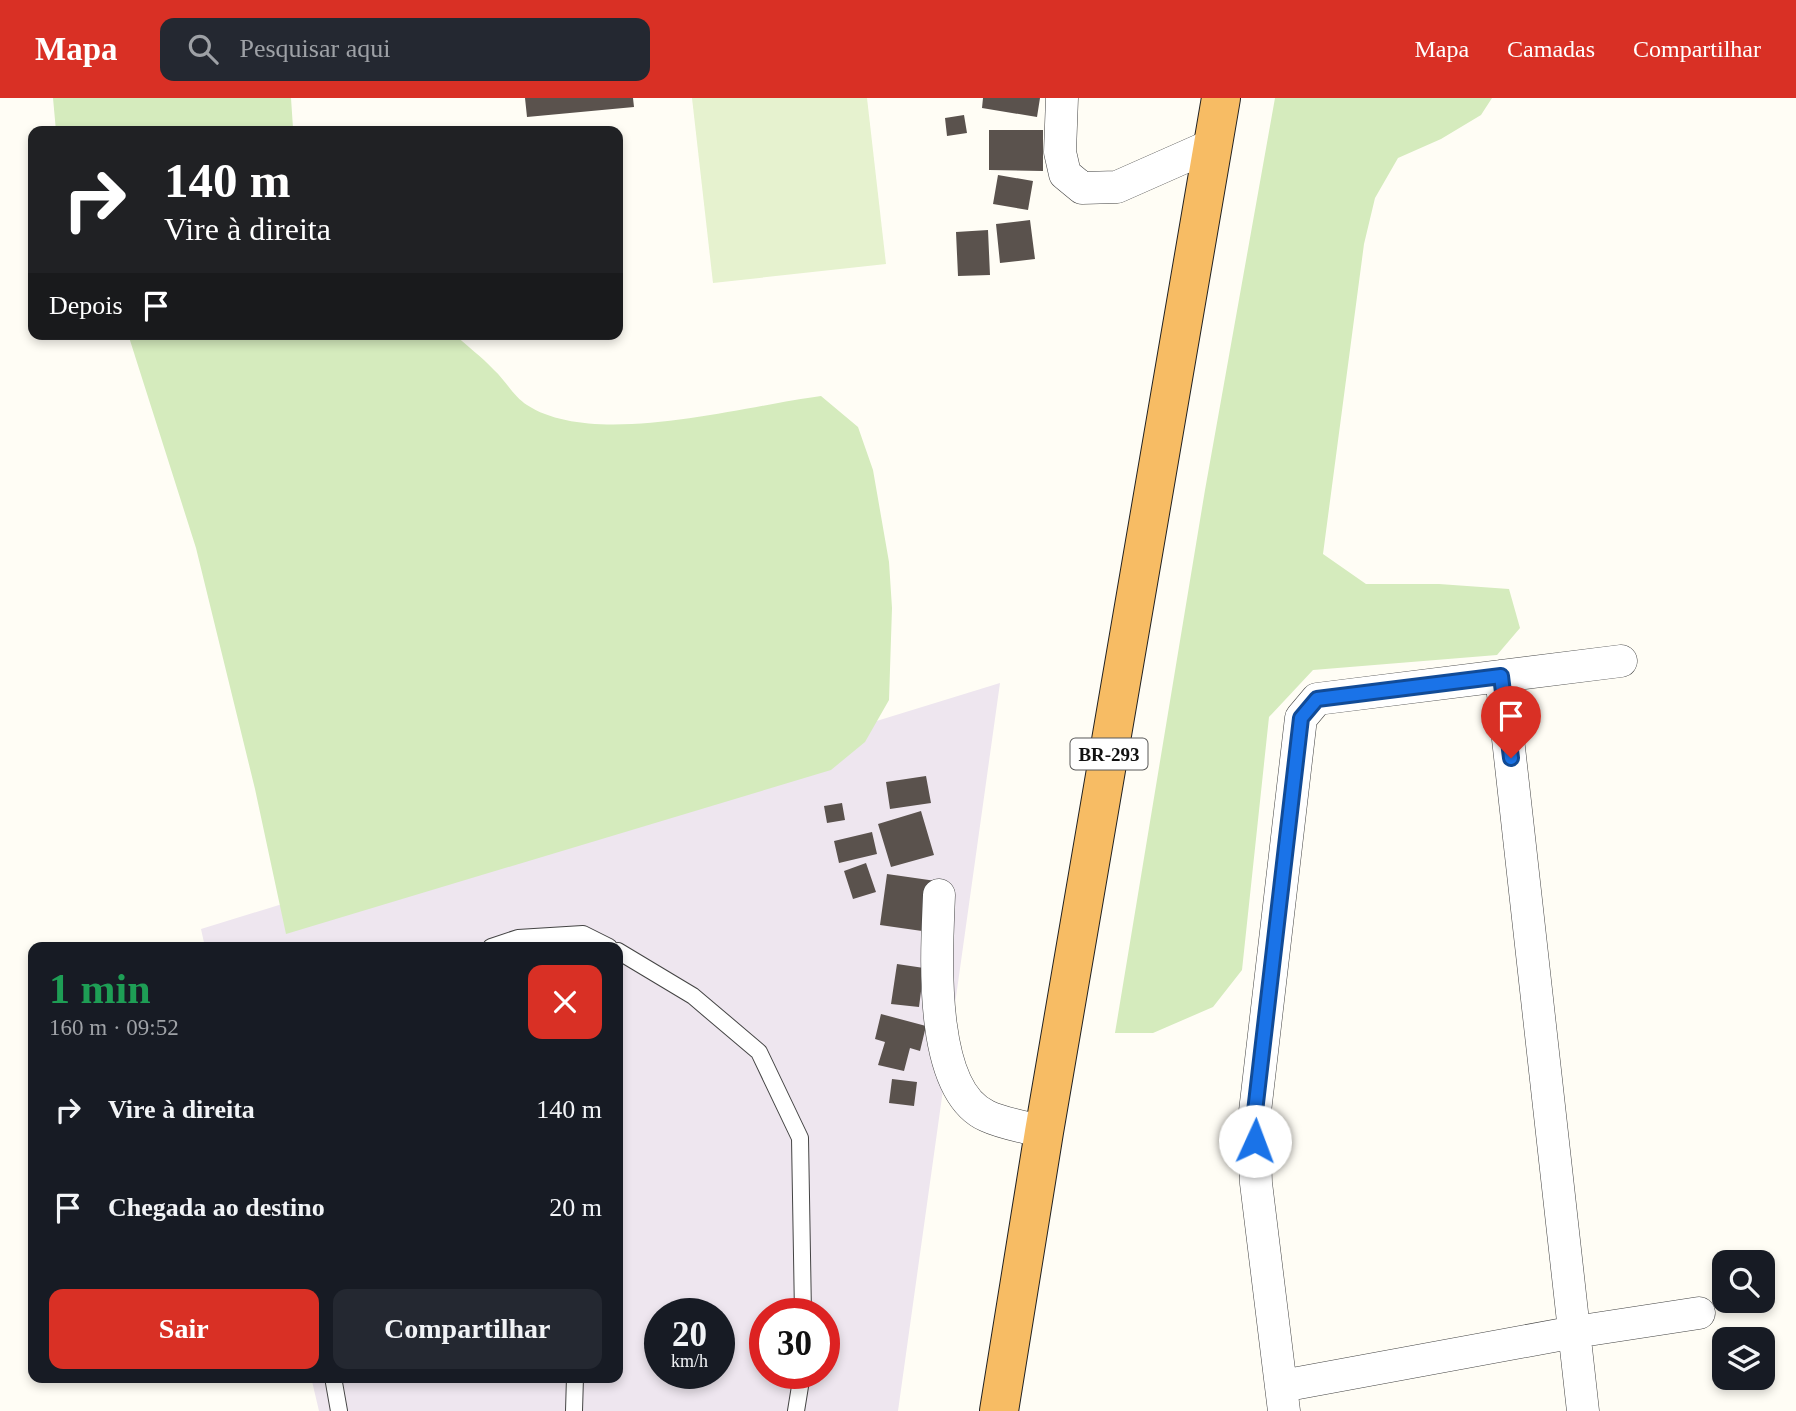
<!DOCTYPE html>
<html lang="pt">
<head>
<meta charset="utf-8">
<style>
  :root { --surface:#171b24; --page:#242831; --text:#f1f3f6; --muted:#9ea1a6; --accent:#d93025 }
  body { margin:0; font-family:"Times New Roman",serif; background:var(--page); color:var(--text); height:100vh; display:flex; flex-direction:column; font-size:26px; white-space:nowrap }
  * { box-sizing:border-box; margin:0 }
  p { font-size:23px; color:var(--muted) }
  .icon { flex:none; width:38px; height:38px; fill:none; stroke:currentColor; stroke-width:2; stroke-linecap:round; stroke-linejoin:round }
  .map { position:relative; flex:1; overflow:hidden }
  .panel { position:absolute; left:28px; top:844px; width:595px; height:441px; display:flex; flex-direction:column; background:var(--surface); border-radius:14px; box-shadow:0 4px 10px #0003 }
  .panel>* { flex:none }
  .hud { position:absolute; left:28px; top:28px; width:595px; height:214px; border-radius:14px; box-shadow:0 4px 10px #0003; background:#202124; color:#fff; overflow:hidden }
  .buttons { position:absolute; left:1712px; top:1152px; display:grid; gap:14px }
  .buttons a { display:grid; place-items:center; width:63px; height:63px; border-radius:14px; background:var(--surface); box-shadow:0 4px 10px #0003; font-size:35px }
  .speed { position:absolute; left:644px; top:1200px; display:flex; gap:14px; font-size:35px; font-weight:700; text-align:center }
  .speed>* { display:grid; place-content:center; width:91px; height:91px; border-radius:50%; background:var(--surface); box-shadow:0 4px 10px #0003; line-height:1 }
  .speed small { font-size:18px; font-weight:400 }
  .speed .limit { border:10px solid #d22; background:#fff; color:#111 }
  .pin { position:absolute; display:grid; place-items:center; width:60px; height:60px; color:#fff; margin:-72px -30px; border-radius:50% 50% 50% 0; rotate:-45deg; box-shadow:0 0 7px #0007 }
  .pin .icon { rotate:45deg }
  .me { position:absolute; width:77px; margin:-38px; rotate:2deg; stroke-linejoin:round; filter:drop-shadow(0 0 5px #0008) }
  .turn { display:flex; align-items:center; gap:24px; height:147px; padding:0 21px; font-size:32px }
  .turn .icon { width:91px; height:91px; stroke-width:2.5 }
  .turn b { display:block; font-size:49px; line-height:60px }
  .then { display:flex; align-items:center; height:66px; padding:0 21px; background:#0003; gap:14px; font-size:26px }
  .round { display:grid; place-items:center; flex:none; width:74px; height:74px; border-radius:14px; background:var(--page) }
  .overview { display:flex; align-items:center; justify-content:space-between; height:119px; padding:0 21px }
  h1 { font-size:42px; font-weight:800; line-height:52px; color:#1e9e55 }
  .primary-button { display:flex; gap:14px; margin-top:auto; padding:14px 21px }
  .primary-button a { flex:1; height:80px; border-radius:14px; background:var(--accent); color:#fff; font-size:28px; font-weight:800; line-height:80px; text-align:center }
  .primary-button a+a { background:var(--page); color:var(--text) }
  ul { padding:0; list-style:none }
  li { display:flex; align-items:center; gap:21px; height:98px; padding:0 21px }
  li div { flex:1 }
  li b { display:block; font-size:26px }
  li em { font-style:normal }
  header { display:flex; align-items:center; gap:42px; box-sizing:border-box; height:98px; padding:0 35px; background:var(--accent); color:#fff }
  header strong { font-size:33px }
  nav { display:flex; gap:38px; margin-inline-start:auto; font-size:24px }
  .search { width:490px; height:63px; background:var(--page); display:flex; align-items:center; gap:18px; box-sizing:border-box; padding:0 24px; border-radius:14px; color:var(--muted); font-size:26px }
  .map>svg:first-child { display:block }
</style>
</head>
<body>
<header>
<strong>Mapa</strong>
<div class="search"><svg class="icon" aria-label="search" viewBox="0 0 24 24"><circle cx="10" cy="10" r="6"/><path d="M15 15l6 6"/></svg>Pesquisar aqui</div>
<nav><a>Mapa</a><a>Camadas</a><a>Compartilhar</a></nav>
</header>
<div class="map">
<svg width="1796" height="1313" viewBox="0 0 1796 1313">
  <rect width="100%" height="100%" fill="#fffdf5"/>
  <path fill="#eee6ef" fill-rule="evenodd" d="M1000,585L898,1313H319L311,1279H618V849H205L201,831ZM660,1216H719V1276H660ZM765,1216H824V1276H765Z"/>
  <path fill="#d5ebbd" d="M53,0H291L293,30L248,33H56Z
    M1275,0H1492L1481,17L1441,41L1398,60L1375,100L1364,146L1323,456L1366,486H1439L1509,491L1520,530L1497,557L1313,572L1269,619L1242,872L1213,909L1153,935H1115L1205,392Z
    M128,236H454C467,248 482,259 494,272C505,282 514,299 527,307C594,351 743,308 821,298L858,329L873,372L889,464L892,510L889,602L865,644L831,672L286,836L255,691L196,450Z"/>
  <path fill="#e6f2cf" d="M692,0H867L886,166L713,185Z"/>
  <path fill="#5a524d" d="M525,0H633L634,9L527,19Z
    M983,0H1040L1037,19L982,10Z
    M964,17L967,35L947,38L945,20Z
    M989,32H1043V73L989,72Z
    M998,77L1033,83L1028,112L993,106Z
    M1030,122L1035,161L1000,165L996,126Z
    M988,132L990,177L958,178L956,134Z
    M926,678L931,705L890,711L886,684Z
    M842,705L845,722L827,725L824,708Z
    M921,713L934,757L891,769L878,726Z
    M872,734L877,756L839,765L834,743Z
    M866,765L876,794L853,801L844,773Z
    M887,776L936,783L929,834L880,827Z
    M897,866L924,870L919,909L891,906Z
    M881,916L926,928L920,953L910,950L904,973L878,967L885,944L875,941Z
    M892,981L917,984L914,1008L889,1005Z"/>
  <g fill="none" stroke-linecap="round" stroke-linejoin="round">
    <g stroke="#444" stroke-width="18">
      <path id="service" d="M491,849L518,840L583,836L609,849
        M618,853L693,898L759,954L800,1040L803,1216
        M333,1279L339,1313
        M574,1313L575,1279
        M796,1313L802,1276"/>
    </g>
    <g stroke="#444" stroke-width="33">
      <path id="minor" d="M1062,0L1060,54L1065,76L1082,90L1117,89L1212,47
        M1501,578L1583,1313
        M939,797C937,851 927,991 987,1018C1004,1026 1025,1029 1044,1034
        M1282,1288L1575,1234L1699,1215
        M1284,1313L1256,1085L1254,1022L1301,620L1317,601L1621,563"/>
    </g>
    <g stroke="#222" stroke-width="40">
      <path id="trunk" d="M999,1313L1044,1034L1221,0"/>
    </g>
    <use href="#service" stroke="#fff" stroke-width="16"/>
    <use href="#minor" stroke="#fff" stroke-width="32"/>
    <use href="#trunk" stroke="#f7bc64" stroke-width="38"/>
  </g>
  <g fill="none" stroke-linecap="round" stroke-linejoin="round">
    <g stroke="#114b97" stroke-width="18">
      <path id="route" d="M1255,1043L1254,1022L1301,620L1317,601L1501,578L1511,660"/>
    </g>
    <use href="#route" stroke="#1a73e8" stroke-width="12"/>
  </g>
  <g text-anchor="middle" stroke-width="7" stroke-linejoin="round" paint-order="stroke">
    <rect fill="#fff" stroke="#585858" stroke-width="2" x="1070.5" y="640.5" width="77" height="31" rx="5"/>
    <g font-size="19" font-weight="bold" fill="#111">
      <text x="1109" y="663">BR-293</text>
    </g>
  </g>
</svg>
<div class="buttons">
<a><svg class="icon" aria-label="search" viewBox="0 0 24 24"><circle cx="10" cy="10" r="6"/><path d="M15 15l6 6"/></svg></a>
<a><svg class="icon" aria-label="layers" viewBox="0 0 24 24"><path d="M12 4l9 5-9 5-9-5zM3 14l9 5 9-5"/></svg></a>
</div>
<div class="speed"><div>20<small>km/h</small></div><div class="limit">30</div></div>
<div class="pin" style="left:1511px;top:660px;background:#d93025"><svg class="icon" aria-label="arrive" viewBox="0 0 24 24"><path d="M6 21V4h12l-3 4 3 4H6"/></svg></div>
<svg class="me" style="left:1255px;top:1043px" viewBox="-20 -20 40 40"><circle r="19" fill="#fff"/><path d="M0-13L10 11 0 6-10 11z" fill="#1a73e8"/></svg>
<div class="hud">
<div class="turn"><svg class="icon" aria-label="right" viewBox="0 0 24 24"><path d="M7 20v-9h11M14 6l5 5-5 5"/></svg><div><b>140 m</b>Vire à direita</div></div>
<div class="then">Depois<svg class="icon" aria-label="arrive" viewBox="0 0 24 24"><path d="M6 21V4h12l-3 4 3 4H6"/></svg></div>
</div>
<section class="panel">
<div class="overview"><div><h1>1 min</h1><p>160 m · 09:52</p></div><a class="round" style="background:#d93025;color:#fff"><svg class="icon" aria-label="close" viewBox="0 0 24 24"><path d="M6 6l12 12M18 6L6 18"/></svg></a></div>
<ul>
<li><svg class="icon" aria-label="right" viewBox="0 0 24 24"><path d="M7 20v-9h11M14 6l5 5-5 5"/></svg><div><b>Vire à direita</b></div><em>140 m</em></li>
<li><svg class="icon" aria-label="arrive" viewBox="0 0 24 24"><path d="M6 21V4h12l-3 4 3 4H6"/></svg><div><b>Chegada ao destino</b></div><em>20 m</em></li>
</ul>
<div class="primary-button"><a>Sair</a><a>Compartilhar</a></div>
</section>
</div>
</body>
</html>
